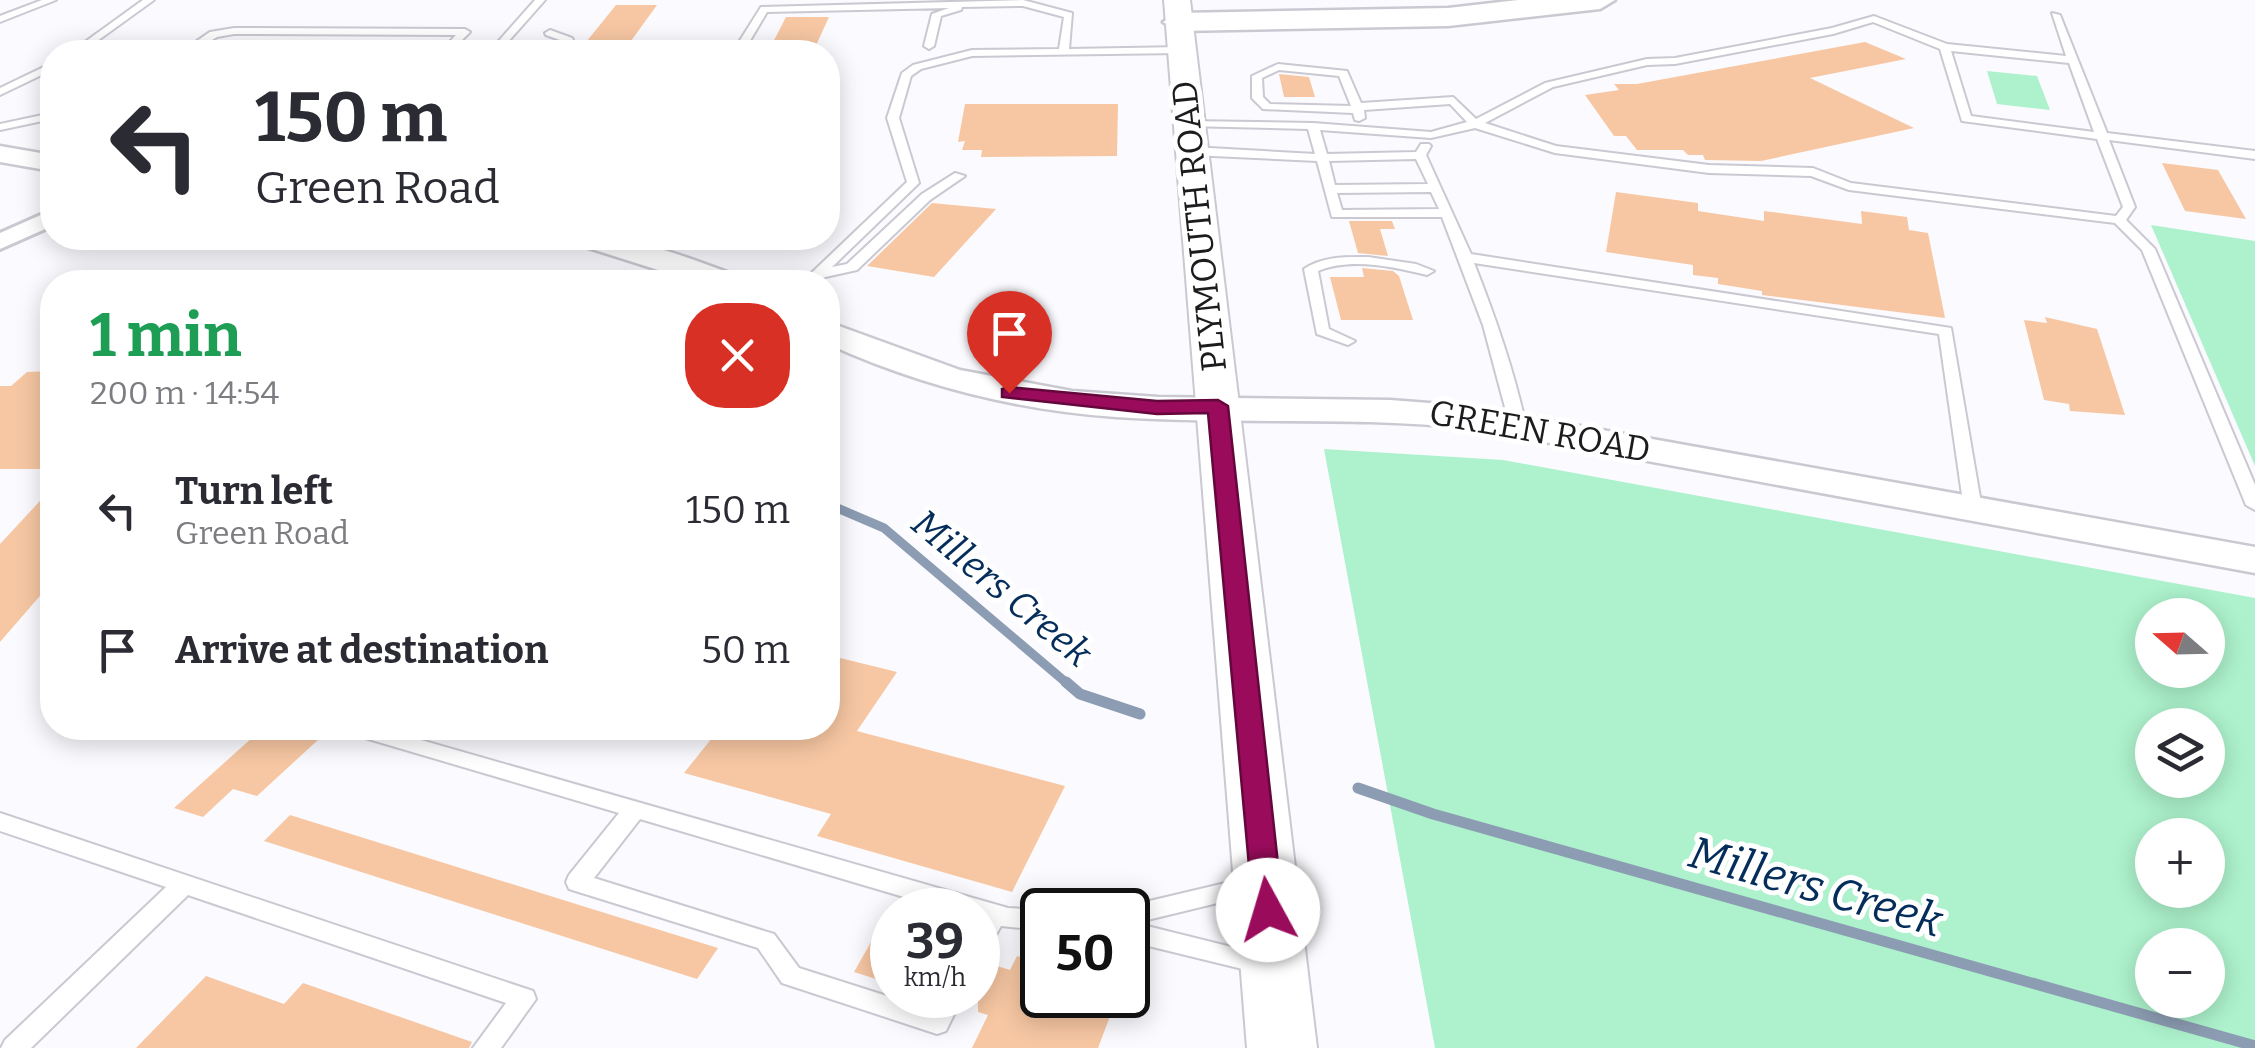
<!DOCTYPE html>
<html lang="en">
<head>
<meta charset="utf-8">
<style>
  :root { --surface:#fff; --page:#f7f7f7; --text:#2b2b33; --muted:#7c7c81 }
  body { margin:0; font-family:Bitter,serif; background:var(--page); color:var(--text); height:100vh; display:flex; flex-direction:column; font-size:38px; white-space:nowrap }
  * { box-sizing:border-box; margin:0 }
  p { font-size:32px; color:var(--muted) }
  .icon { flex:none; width:55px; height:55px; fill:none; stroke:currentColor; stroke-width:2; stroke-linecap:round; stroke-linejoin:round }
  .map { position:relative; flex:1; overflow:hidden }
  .drawer { position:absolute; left:40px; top:270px; width:800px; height:470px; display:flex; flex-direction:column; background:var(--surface); border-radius:40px; box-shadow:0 5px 25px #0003 }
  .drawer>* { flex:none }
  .hud { position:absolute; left:40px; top:40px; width:800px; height:210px; border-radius:40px; box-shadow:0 5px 25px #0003; background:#fff; color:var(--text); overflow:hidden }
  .needle { width:65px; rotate:290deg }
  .fabs { position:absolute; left:2135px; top:598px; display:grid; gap:20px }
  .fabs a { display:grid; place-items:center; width:90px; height:90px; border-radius:50%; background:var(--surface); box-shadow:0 5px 25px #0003; font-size:50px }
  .speed { position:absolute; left:870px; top:888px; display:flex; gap:20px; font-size:50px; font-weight:700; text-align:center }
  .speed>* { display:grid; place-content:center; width:130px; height:130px; border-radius:50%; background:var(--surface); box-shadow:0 5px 25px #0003; line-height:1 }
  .speed small { font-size:25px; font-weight:400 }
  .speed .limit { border:5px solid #111; border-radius:15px; background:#fff; color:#111 }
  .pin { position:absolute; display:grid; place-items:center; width:85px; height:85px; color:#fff; margin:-102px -42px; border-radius:50% 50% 50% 0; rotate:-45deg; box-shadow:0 0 10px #0007 }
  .pin .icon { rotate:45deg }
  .me { position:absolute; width:110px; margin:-55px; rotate:354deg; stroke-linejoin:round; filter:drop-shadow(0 0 8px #0008) }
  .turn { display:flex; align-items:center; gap:35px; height:210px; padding:0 50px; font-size:45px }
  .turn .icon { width:130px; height:130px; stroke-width:2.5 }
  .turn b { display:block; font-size:70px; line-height:85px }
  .round { display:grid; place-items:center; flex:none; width:105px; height:105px; border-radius:40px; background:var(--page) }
  .headline { display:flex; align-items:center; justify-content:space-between; height:170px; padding:0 50px }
  h1 { font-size:60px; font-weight:700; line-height:75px; color:#1e9e55 }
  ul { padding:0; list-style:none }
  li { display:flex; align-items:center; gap:30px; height:140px; padding:0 50px }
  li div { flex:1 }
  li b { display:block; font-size:38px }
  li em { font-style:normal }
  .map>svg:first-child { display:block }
</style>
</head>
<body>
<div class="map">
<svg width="2255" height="1048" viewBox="0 0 2255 1048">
  <rect width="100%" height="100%" fill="#fbfafe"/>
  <path fill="#adf2cc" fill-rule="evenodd" d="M1987,71L2037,76L2050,110L1997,104Z
    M2151,225L2255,241V466Z
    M1324,449L1503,460L2255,598V1048H1435ZM2152,615H2208V670H2152ZM2152,725H2208V780H2152ZM2152,835H2208V890H2152ZM2152,945H2208V1000H2152Z"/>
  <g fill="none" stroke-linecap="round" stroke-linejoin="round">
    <path stroke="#8c9cb2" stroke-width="9" d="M828,504L884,528L1069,685"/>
    <path stroke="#8c9cb2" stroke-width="11" d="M1066,682L1080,694L1140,714
      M1358,788L1433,814L2255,1046"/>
  </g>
  <path fill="#f7c7a3" d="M616,5H657L623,52H578Z
    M786,17H829L813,52H768Z
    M1865,42L1906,59L1810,78L1914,128L1761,161L1705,160L1703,155H1688L1683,150H1637L1626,136H1614L1585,95L1619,90L1614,84H1637Z
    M1279,74L1309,77L1315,97H1284Z
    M965,104H1118L1117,156L981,157L982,150H962L965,141L958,142Z
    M2162,163L2218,170L2246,219L2185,211Z
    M1616,192L1698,203V211L1764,221V211L1862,224L1861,211L1907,217L1909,230L1928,233L1945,318L1762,295V291L1718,284V278L1693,275V265L1606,252Z
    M932,203L996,209L934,277L867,266Z
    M1349,221H1392L1395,229H1380L1388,256L1358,253Z
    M1362,268L1393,271L1399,276L1413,320H1341L1330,277H1364Z
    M2045,317L2097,329L2125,415L2070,411L2069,404L2044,400L2024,320L2047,323Z
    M52,371V469H0V386H11L27,372Z
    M52,488V582L0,642V544Z
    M828,655L897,672L857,731L1065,786L1012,892L817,836L831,814L684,773L720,728H828Z
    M263,728H331L257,796L233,789L203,817L174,808Z
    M290,815L576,904L718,948L697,979L264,841Z
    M892,905V984L854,972Z
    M1017,956L1042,964V995H1118L1098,1048H972L988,1015L978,1012V960L1010,970Z
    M206,976L284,1004L303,983L472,1042L469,1048H136Z"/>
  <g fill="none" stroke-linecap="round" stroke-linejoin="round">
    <g stroke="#cac9d2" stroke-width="4">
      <path id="service" d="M42,0H56L0,22V16Z
        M143,0H154L82,52H71Z
        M535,0H545L499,52H489Z
        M1023,0L1072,13L1069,49L1182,47L1187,50L1182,53L972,56L921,69L911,76L899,118L919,183L832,267L847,264L922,194L955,173L965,176L930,200L857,270L821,278L816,282H802L907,182L887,118L902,73L913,65L972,50L1059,49L1064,17L1023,6L962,7L961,10L941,16L934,46L929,49L924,46L932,14L949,8L767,12L748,44H740L739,42L761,7Z
        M2052,13L2060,15L2107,133L2255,151V159L2109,140L2135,207L2126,220L2155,249L2255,485V510L2246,505L2142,250L2115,223L1849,190L1811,176L1709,173L1555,153L1475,128L1431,138L1320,130L1327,154L1416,152L1421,144H1429L1431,146L1426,155L1471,254L1951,328L1982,509L1973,514L1964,509L1939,334L1474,263C1495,316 1514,370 1526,426L1518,431L1510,426L1483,325L1442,217H1332L1317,161L1192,155L1186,151L1192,147L1315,154L1308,129L1185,126V122L1189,121L1313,123L1431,132L1467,122L1450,104L1364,110L1365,118L1359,121L1355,120L1353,113L1263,109L1252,98V76L1278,64L1347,71L1361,103L1453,97L1476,119L1545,83L1647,59L1675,58L1832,28L1874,16L1947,44L2066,56ZM1873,22L1940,49L1962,121L2097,139L2123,207L2116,216L1851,183L1813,168L1709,165L1556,146L1485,123L1553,87L1647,65L1675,64L1833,34ZM1951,51L2069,63L2094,132L1971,116ZM1279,70L1339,76L1351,106L1270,104L1263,97L1262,78ZM1416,159L1428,184L1335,185L1329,161ZM1431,192L1439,209L1342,210L1337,193Z
        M234,28L465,29L470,32L450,52H440L456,35L234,34L217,37L192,52H181L210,32Z
        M550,30L572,38L573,40L568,43L546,35L545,33Z
        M557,48L561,52H550Z
        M52,63V70L0,95V88Z
        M52,113V119L0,130V124Z
        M1368,257L1416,264L1434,271L1427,275C1394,267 1351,257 1318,271L1329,329L1355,341L1348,345L1317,334L1304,269C1323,256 1346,257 1368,257Z
        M345,728H379L1008,908L1042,910V930L1001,926L986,952L978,955L980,919L978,910H948L640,819L594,878L774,934L799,968L931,1010L939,995H957L960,1002L946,1031L937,1034L782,983L758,948L569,889L566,882L569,875L619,813L348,733Z
        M0,813L524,988L533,991L536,999L501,1048H473L506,1003L188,895L31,1048H1L5,1040L166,887L0,831Z
        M1255,876L1263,878L1266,885L1263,892L1135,923L1272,957L1275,964L1272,971L1263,974L1128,941V910L1120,908Z"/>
    </g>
    <g stroke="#cac9d2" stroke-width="6">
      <path id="minor" d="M52,210V226L0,249V233Z"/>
    </g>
    <g stroke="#cac9d2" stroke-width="5">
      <path id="tertiary" d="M0,146L52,155V171L0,162Z
        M572,238C631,234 681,255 735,275L740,282H696L576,244Z
        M828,322L960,370L1072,391L1158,397L1390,400L1468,406L2255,547V573L1468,428C1351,416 1233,425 1116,417C1016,410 918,385 828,344Z"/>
    </g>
    <g stroke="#cac9d2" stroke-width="4">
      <path id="secondary" d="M1164,0H1190L1317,1048H1247Z"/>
    </g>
    <g stroke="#cac9d2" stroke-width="5">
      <path id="motorway" d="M1518,0H1615L1600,9L1448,26L1179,31L1163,22L1179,13L1448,8Z"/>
    </g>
    <use href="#service" fill="#fff" fill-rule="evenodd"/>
    <use href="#minor" fill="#fff" fill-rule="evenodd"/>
    <use href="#tertiary" fill="#fff" fill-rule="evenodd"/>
    <use href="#secondary" fill="#fff" fill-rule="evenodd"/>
    <use href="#motorway" fill="#fff" fill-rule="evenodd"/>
  </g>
  <path fill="#9a0b5c" stroke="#64073c" stroke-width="2.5" d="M1009,387L1157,401L1218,400L1228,406L1283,910L1278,919L1268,923L1257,919L1253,910L1208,413L1157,414L1002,397V389Z"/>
  <g text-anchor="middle" stroke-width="10" stroke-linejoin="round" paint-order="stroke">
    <g font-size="35" fill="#1c1c1f" stroke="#fff">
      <text transform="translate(1199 226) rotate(-96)" y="12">PLYMOUTH ROAD</text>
      <text transform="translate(1540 431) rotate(10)" y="12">GREEN ROAD</text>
    </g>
    <g font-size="38" font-style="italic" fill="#052d5a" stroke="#fff">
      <text transform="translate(1002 588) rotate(40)" y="13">Millers Creek</text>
    </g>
    <g font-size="45" font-style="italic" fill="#052d5a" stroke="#fff">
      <text transform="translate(1816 886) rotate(16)" y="16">Millers Creek</text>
    </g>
  </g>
</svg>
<div class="fabs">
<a><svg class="needle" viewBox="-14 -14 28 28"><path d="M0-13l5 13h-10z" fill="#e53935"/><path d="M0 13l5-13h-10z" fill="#7c7c81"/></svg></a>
<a><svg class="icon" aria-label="layers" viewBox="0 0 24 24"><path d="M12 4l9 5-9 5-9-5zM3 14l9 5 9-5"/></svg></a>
<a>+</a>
<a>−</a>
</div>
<div class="speed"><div>39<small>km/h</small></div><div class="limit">50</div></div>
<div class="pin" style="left:1009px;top:393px;background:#d93025"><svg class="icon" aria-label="arrive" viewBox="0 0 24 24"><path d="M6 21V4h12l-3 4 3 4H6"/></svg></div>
<svg class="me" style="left:1268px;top:910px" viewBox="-20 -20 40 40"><circle r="19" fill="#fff"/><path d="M0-13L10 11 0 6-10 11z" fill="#9a0b5c"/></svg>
<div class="hud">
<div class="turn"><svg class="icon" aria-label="left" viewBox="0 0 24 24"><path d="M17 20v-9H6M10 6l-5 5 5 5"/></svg><div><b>150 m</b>Green Road</div></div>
</div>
<section class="drawer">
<div class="headline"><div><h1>1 min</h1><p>200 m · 14:54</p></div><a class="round" style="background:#d93025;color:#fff"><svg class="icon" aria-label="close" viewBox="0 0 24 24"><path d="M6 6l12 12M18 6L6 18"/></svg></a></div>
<ul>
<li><svg class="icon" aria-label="left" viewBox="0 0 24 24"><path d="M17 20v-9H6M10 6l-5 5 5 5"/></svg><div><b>Turn left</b><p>Green Road</p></div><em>150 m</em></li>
<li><svg class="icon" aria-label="arrive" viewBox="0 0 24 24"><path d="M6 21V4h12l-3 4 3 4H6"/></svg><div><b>Arrive at destination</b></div><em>50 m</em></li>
</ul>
</section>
</div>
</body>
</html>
